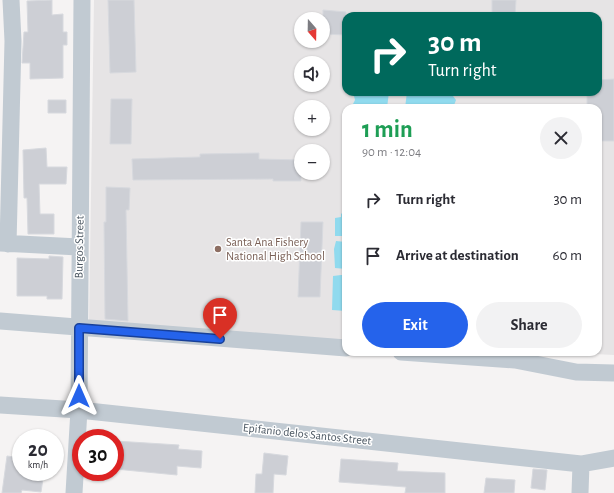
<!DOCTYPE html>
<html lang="en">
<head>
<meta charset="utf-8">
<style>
  :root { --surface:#fff; --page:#f2f2f3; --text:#2b2b33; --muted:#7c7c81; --accent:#2563eb }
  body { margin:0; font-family:"Alegreya Sans",sans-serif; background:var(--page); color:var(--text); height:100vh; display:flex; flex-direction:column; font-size:15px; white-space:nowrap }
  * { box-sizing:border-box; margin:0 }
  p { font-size:13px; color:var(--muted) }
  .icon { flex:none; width:22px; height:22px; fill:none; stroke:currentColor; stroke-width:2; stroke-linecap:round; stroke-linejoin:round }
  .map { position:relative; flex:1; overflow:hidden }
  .sheet { position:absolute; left:342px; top:104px; width:260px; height:252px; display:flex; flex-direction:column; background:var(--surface); border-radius:12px; box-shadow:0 1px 3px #0004 }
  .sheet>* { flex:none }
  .guide { position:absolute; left:342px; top:12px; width:260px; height:84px; border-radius:12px; box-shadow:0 1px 3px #0004; background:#00695c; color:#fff; overflow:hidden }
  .needle { width:26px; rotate:160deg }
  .tools { position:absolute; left:294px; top:12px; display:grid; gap:8px }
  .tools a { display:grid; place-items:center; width:36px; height:36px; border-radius:50%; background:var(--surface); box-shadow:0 1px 3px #0004; font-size:20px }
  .speed { position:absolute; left:12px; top:429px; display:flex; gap:8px; font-size:20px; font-weight:700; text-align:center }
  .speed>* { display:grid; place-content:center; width:52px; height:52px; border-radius:50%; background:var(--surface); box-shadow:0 1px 3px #0004; line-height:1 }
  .speed small { font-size:10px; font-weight:400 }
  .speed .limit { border:6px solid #d22; background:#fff; color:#111 }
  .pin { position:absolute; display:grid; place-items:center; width:34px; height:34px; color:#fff; margin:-41px -17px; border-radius:50% 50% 50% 0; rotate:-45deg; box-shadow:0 0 4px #0007 }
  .pin .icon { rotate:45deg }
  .me { position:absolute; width:44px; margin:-22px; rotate:0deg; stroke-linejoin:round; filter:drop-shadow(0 0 3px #0008) }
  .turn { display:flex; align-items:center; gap:14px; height:84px; padding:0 20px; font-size:18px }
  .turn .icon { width:52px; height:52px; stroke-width:2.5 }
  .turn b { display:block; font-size:28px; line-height:34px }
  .round { display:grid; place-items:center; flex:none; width:42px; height:42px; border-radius:21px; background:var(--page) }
  .headline { display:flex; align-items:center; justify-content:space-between; height:68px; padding:0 20px }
  h1 { font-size:24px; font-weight:700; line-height:30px; color:#1e9e55 }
  .button { display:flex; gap:8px; margin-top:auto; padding:8px 20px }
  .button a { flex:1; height:46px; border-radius:24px; background:var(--accent); color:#fff; font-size:16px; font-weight:700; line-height:46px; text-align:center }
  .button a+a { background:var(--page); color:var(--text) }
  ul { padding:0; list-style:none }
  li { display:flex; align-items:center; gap:12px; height:56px; padding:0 20px }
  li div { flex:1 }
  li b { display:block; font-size:15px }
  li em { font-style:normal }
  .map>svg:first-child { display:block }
</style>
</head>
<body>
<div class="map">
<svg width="614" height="493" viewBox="0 0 614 493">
  <rect width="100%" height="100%" fill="#f5f3f3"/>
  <path fill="#e6e4e5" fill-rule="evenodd" d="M94,0H614V355L554,352H598V108H346V340L89,325ZM346,16H598V92H346ZM301,19H323V41H301ZM301,63H323V85H301ZM301,107H323V129H301ZM301,151H323V173H301Z"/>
  <path fill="#90daee" d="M353,92H389L387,108H351L355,100Z
    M407,92H450L456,100L453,108H405Z
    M346,209V236H335V218L341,217V214Z
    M336,241L346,242V269L335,268L334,249Z
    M341,275H346V311L332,310L333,276Z"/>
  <path fill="#cdcfd5" stroke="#d7d9de" d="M52,0V15L63,14V32H67V45H63V78L30,79V63H22L24,32H28L27,1Z
    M108,0H134L136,72L110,73Z
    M492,0H516L515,16H492Z
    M323,10L346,12V35L323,34Z
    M614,79V141H598V108H587V92H598V80Z
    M111,99H132L131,144H110Z
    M48,100H66V113H48Z
    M46,148L47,167H67L66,184H39L40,214H54V234H28L27,198H24L23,150Z
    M259,153V159L301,160V181H273V179L133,180L132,159L200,157V154Z
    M106,187L130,188L129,210H126L128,321L105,319L104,222H106Z
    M301,222H323L320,297H298Z
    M49,256L63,257L62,299H47V296H17V258L49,259Z
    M115,441L179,445L178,449L202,451L201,468L177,466V475L115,469Z
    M264,453L288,456L286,475L274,474L273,493H255L256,474H262Z
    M7,456L21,458V472H44L41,492L22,490L21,493H2Z
    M341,459L398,463L397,471L445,473V493H405L406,487L339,482Z
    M533,469L547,470L545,490L531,488Z
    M486,478L515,480L514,493H484Z"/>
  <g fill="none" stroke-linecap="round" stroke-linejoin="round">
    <path stroke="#c1cad2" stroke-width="17" d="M0,243L79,247
      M8,244L13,41L11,0
      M0,321L346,348
      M401,352L515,360L576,372L614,373
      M0,405L79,410L581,464L614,458
      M74,493L79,410L82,0
      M580,493L581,464"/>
  </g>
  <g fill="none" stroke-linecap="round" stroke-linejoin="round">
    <g stroke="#184099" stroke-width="10">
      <path id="route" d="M79,396V328L220,339"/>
    </g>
    <use href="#route" stroke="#2563eb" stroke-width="7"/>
  </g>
  <circle fill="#8d6e63" stroke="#fff" stroke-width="1.5" cx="218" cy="249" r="4"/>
  <g text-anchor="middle" stroke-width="3" stroke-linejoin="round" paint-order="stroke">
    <g font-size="12" fill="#785e54" stroke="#fff" text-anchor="start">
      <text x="226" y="246">Santa Ana Fishery<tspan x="226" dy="14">National High School</tspan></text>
    </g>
    <g font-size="12" fill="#4a5661" stroke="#fff">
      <text transform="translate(79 247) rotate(-89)" y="4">Burgos Street</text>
      <text transform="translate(307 434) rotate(6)" y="4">Epifanio delos Santos Street</text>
    </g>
  </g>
</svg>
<div class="tools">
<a><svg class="needle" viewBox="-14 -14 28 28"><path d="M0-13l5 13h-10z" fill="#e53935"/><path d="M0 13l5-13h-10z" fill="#7c7c81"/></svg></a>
<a><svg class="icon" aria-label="sound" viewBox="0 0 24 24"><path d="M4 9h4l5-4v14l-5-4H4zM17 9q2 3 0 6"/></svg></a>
<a>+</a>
<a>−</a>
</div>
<div class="speed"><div>20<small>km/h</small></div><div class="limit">30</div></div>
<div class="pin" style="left:220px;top:339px;background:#d93025"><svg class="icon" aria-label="arrive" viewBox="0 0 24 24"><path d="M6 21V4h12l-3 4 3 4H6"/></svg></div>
<svg class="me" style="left:79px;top:396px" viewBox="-20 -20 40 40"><path d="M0-17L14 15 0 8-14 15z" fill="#2563eb" stroke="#fff" stroke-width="4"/></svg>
<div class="guide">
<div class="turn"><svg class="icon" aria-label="right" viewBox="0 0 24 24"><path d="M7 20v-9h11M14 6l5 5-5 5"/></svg><div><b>30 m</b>Turn right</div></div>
</div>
<section class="sheet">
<div class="headline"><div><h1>1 min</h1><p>90 m · 12:04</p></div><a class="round"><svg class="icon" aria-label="close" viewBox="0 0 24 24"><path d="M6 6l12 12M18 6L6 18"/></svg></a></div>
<ul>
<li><svg class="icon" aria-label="right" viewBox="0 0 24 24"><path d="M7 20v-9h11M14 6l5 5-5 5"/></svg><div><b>Turn right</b></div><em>30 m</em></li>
<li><svg class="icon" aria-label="arrive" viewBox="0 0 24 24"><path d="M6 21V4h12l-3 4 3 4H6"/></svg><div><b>Arrive at destination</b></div><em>60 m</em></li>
</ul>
<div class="button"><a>Exit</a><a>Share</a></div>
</section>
</div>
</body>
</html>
